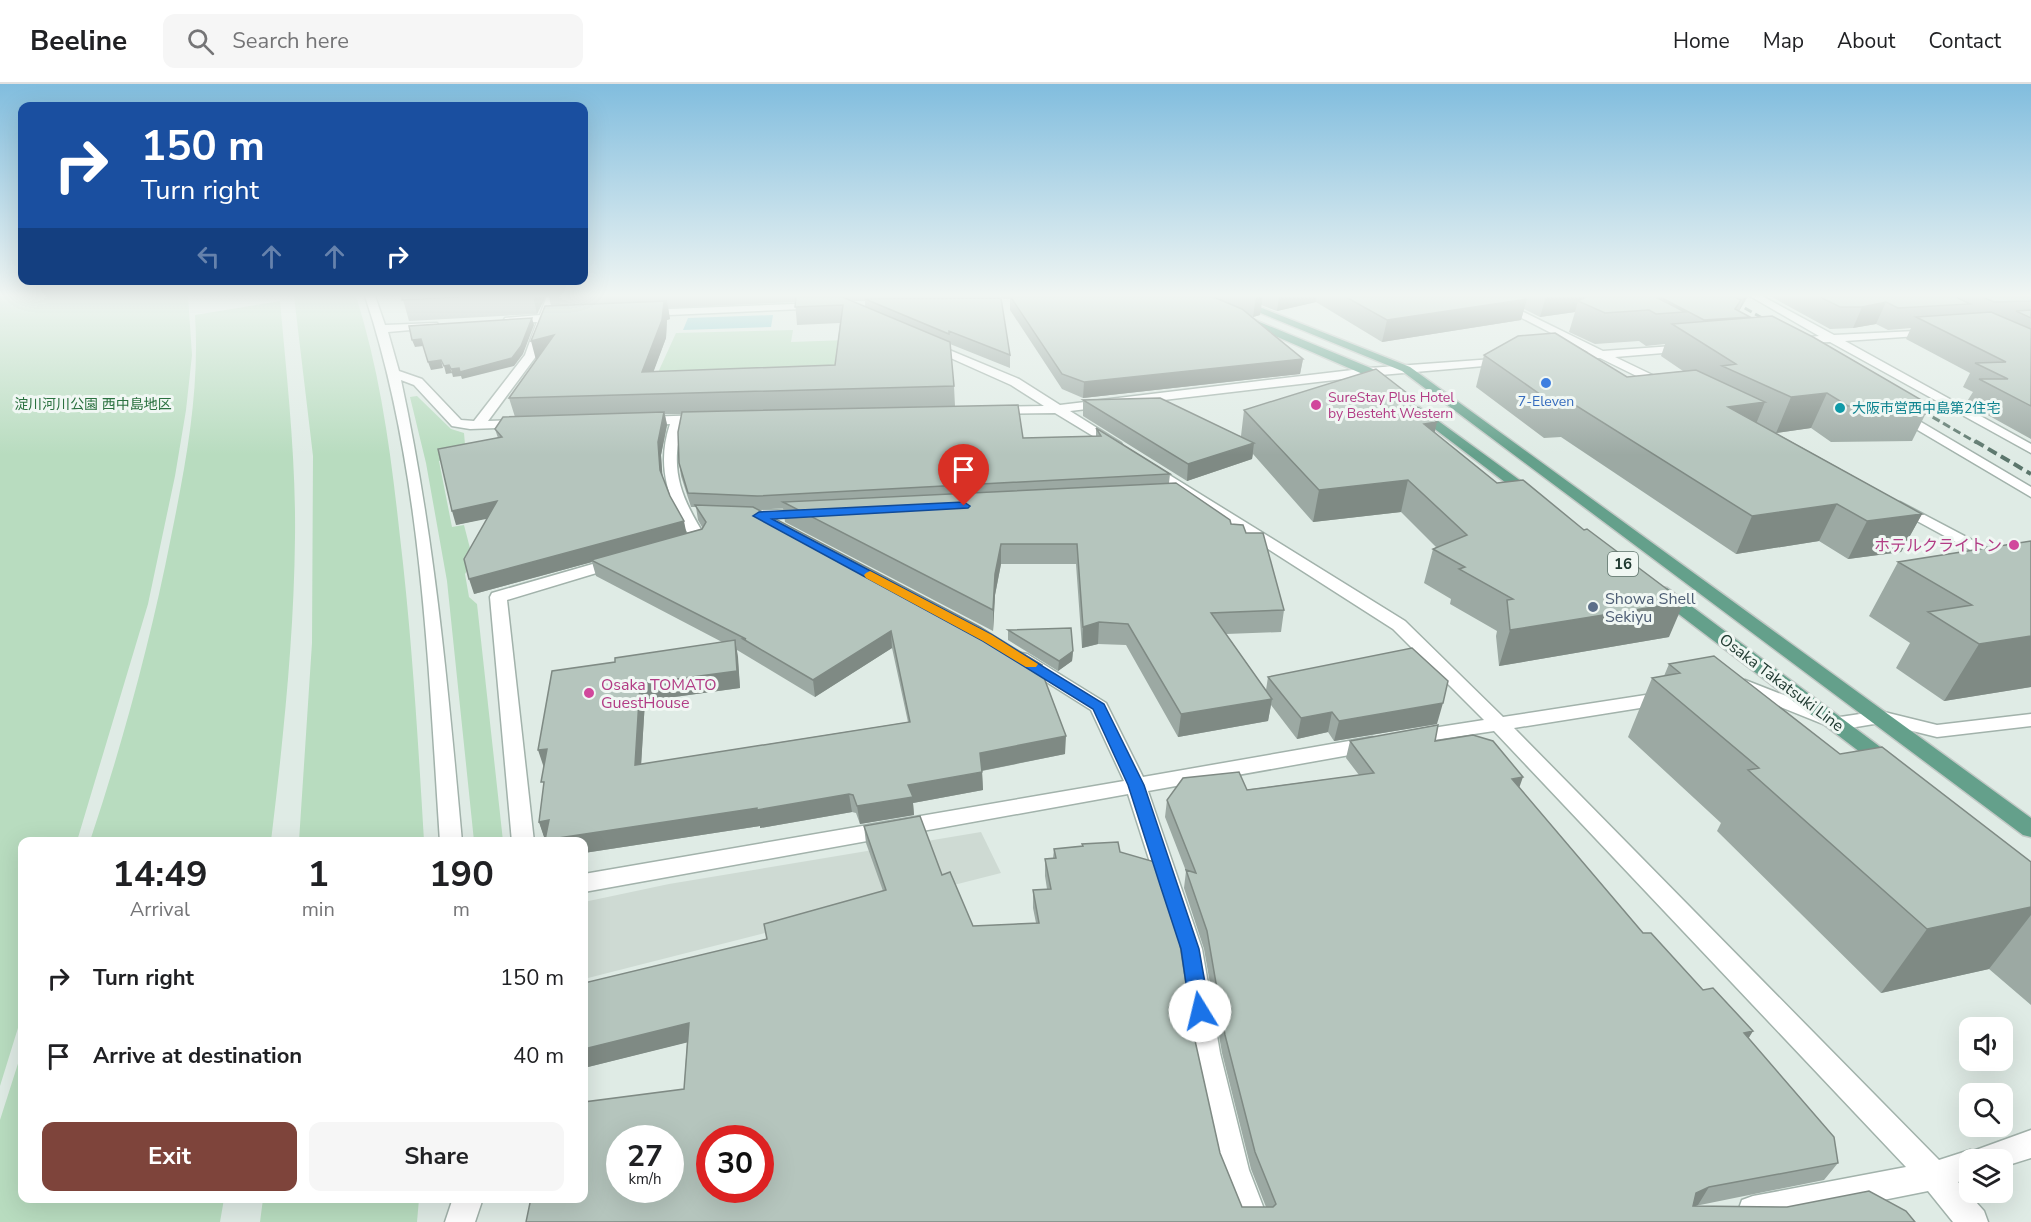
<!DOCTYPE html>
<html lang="en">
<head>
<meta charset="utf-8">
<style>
  :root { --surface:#fff; --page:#f6f6f6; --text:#202124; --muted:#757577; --line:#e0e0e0; --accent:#7e443b }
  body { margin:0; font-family:"Nunito Sans","Noto Sans JP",sans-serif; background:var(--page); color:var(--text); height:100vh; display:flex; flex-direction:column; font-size:22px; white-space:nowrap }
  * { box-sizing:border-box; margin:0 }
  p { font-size:20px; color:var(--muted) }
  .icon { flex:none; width:33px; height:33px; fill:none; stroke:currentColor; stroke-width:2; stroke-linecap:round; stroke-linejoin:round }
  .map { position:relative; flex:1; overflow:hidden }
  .side { position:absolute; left:18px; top:753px; width:570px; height:366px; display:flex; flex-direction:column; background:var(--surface); border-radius:12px; box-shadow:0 6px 24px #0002 }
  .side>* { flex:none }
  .top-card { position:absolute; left:18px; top:18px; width:570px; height:183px; border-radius:12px; box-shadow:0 6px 24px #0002; background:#1a4fa0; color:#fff; overflow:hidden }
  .fabs { position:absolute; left:1959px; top:933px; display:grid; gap:12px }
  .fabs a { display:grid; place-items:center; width:54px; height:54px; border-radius:12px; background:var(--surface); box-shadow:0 6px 24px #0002; font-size:30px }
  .speed { position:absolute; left:606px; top:1041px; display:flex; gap:12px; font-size:30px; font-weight:700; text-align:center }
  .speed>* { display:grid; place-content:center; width:78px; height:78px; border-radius:50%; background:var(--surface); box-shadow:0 6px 24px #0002; line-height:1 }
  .speed small { font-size:15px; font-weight:400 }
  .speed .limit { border:9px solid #d22; background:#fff; color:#111 }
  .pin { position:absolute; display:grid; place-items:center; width:51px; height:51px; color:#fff; margin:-62px -26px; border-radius:50% 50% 50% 0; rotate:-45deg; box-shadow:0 0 6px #0007 }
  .pin .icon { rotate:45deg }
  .me { position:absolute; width:66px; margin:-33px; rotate:351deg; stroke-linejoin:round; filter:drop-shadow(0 0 4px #0008) }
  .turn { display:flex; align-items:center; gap:21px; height:126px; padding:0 24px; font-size:27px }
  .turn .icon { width:78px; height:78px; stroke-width:2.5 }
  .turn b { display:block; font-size:42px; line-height:51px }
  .lanes { display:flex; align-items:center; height:57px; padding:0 24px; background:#0003; justify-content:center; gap:30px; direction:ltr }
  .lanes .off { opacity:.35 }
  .eta { display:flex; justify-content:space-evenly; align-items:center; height:102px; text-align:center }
  .eta b { font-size:36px; font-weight:700; line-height:42px }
  .primary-button { display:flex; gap:12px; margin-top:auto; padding:12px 24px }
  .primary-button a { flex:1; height:69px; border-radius:12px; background:var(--accent); color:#fff; font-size:24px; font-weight:700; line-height:69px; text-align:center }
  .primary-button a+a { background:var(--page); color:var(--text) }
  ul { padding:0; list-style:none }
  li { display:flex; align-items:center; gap:18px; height:78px; padding:0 24px }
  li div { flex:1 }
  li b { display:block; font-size:22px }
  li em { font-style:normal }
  header { display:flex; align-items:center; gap:36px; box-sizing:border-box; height:84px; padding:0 30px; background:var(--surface); border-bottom:2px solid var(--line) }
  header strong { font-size:28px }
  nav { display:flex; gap:33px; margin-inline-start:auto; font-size:21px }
  .search { width:420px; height:54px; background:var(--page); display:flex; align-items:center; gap:15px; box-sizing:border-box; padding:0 21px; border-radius:12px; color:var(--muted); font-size:22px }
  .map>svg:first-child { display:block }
</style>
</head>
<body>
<header>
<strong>Beeline</strong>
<div class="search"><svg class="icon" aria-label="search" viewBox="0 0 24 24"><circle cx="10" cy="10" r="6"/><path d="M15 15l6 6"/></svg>Search here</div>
<nav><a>Home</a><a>Map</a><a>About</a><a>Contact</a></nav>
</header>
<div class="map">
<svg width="2031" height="1138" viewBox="0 0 2031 1138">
  <rect width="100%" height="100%" fill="#dfebe5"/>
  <path fill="#cedad3" d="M981,748L1001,789L584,895V818L669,800Z"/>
  <path fill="#b8dcbf" d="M0,212H188L192,271L186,326L175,392L148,520L77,757L22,758V931L0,1002Z
    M294,212H356C381,291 391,371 400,453C412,554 418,656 424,757H299L312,559L313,372Z
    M280,217C287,296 296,374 295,453C294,555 283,657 271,757H90C123,658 151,555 171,453C186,379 200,306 195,231Z
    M793,246L791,258L847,256L843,285L650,306L676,249Z
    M417,312L451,345L464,349L466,372L439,377L452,443L464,441L473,476L465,490L469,513L477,520L503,757H474L447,497L426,379L410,313Z
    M22,967V1114L224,1115L220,1138H0V1036Z
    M263,1115H419L417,1138H260Z"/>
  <path fill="#87cbd0" d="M773,231L771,243L683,246L688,234Z"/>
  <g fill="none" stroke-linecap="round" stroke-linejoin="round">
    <g stroke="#a2b2ab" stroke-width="3">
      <path id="minor" d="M365,212H375L385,241L437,239L438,241L433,244L388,248L399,287L422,295L461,336L474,337L525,271L537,238L509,239L504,236L505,234L540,231L547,212H557L551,231L565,230L570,233L565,236L548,237L537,271L488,337L523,336L529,340L528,343L470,345L452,342L414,301L401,296C434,448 448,602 462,758H440C428,579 422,383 365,212Z
        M1479,212H1491L1603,267L1687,261L1693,264L1687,267L1615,273L1669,299L1671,302L1665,306L1600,274L1564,275V271L1588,268Z
        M1750,212H1762L1834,251L1936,246L1937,248L1932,251L1845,257L2031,360V369L1830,258L1791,259V255L1819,252Z
        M820,219L825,222L824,224L646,232L641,229L646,226Z
        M930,258L1019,295L1060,321L1369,284L1507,274L1513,277L1507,280L1369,292L1070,327L1121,359L1123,362L1116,366L1055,329L990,330L988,327L990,324L994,323L1044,322L1011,301L926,263V259Z
        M1899,325L2031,403V413L1894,332L1893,329Z
        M703,331L708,332L709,335L708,338L683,340C668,386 682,416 707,455L704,458L684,464L676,459L678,456L690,453C668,416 656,382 670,340L644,341L638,337L644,333Z
        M1150,379L1405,537L1503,633L1665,608L1672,610L1674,614L1672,618L1665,620L1514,644L1939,1076L1970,1066L1973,1067L2031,1046V1074L2002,1083V1076H1970V1094L1958,1098L1984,1127L1988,1138H1953L1928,1107L1773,1138H1742L1738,1127L1742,1116L1753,1112L1906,1083L1494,647L1414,659L1407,658L1404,653L1407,648L1484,636L1393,545L1145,386L1143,383L1145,380Z
        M1900,418L2031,487V499L1895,425L1893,422Z
        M807,425L812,426L814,429L812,432L744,435L737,431L744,427Z
        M617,473L625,478L623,481L507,516L534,758H512L490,513L492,509Z
        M1021,569L1027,570L1106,619L1143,693L1372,653L1379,655L1382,660L1379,665L1372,667L1148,707L1202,865L1220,969L1249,1086L1269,1138H1239L1219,1086L1194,969L1178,865L1128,710L584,808V790L1124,697L1091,626L1015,578L1012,574L1015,570Z
        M1745,596L1840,633L1880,627L1937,641L2031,630V642L1937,653L1880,639L1838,646L1743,608L1733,607L1731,603L1733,599Z
        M453,1114H483L475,1138H445Z"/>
    </g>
    <g stroke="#c1c8c5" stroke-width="3">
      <path id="major" d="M1219,212H1232L1410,283L2031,734V753L2023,751L1402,287Z
        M1245,232L1373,285L1393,303L1391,306H1383L1365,291L1241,237V233Z
        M1419,323L1536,408L1538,411L1536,414H1526L1415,330L1413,327L1415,324Z
        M1661,503L1667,504L1895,674L1898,679L1895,684L1888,686L1881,684L1655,512L1653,508Z"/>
    </g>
    <use href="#minor" fill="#fff" fill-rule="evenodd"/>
    <use href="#major" fill="#64a08b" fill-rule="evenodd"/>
    <path stroke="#5b766c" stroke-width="3" stroke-dasharray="8 4" stroke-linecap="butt" d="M1724,212L1774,241
      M1912,321L1977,359"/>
    <path stroke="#5b766c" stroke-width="4" stroke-dasharray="10 5" stroke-linecap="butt" d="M1975,357L2031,390"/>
  </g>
  <path fill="#9ca9a3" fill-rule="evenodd" d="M402,212H546L537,230L409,237Z
    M549,212H999L1010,271V284L950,260L954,302L955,322L883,324L1023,354L1096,352V344L1170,390L1169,399L1246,449L1284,526L1281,548L1226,550L1266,606L1268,593L1437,640L1334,657L1328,648L1297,655L1271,621L1268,637L1178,653L1126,561L1098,560L1082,564L1076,480H1001L995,511L993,547L785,438L783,424L758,426L1042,588L1065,670L982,687L983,706L913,719L914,731L860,740L856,729L852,728L760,744V742L584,769V758H546L539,738L615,578L722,558L596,492L592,478L474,510L487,434L456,441L498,354L495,345L515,333L509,314L537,276L551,222ZM851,217H865V223ZM795,218L797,241L840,239L835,281L653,288L666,254L667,236L670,235L668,224ZM665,330H682L679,379L681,392L691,423H696L698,436L702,443V445L686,449L670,412L662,392L661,371L667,341ZM892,564L908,638L641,680L645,617L740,604L737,566L815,613Z
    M1001,212H1748L1739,227L1750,233L1749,234L1930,321L1912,357L1831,358L1811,344L1776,349L1922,430L1901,468L1848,475L1819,457L1736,470L1561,353L1544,354L1476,303L1484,271L1627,293L1683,287L1661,272L1665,260L1646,262L1639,257L1595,260L1569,248L1575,228L1540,233L1524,225L1521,236L1382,258L1316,218L1277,227L1261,221L1260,231L1253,233L1251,232L1303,275L1300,290L1083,314L1062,305L1010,226V215H1003Z
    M1770,212H2031V355L1966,319L1973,308L1963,303L1970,289L1906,255L1911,244L1888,246L1876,240L1853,244L1830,245Z
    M1083,316L1241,352L1244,326L1411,318L1435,348L1669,553L1499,582L1496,552L1497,547L1450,520L1451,515L1424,499L1433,465L1436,463L1401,428L1313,438L1253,370L1252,375L1187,397L1083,332Z
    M2031,457V603L1944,617L1896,584L1910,559L1869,532L1898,478Z
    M1008,546L1073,567L1072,577L1058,587L1008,556Z
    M1669,580L1840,670L2031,778V921L1989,885L1881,909L1717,747L1721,739L1628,653L1652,594L1664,592Z
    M1350,657H1435L1519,704L1643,849L1703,906L1753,947L1748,954L1838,1079L1824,1096L1695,1122L1906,1127L526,1138L684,1005L687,958L584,984V899L767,856L764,840L883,807L866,759L864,742L942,791L973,842L1036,839L1033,824V806L1047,805L1045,792V775L1053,774L1054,765L1082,762V760L1120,768L1194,952L1220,1069L1242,1123H1266L1251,1085L1222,969L1204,865L1184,804L1186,787L1165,733L1167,716L1359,691L1346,674Z"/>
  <path fill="#7f8a84" d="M533,212H546L537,230Z
    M1256,212H1263L1260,231L1253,233Z
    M1279,212H1317L1316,218L1277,227Z
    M1546,212H1614L1578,217L1575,228L1540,233Z
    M1744,212H1748L1739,227Z
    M1527,215L1521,236L1382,258L1387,236Z
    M667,217L670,235L667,236L666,254L646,308L642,288L664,218Z
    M1886,218L1876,240L1853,244L1862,223Z
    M532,234L534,241L523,270L514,282L462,295L461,292L453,293L451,285Z
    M554,251L536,276L531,257Z
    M421,255L423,262L415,263L412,256Z
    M1303,275L1300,290L1083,314L1084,298Z
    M441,276L443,284L431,286L428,278Z
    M449,281L452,289L446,290L444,282Z
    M1827,309L1811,344L1776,349L1791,313Z
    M1412,313L1406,342L1405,314Z
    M1765,318L1751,352L1728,323Z
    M664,328L667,341L661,371L663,399L660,386L658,358Z
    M1437,338L1430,369L1424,340Z
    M1254,359L1252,375L1187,397L1188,380Z
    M1408,396L1401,428L1313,438L1319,406Z
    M497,417L501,432L456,441L452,427Z
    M1837,420L1819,457L1736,470L1752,432Z
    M1922,430L1901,468L1848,475L1867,437Z
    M684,437L687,452L591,476L592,478L474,510L469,495Z
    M1001,460V480L995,511L993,547V526L995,490Z
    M1684,518L1669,553L1499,582L1510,546Z
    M1099,538L1098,560L1082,564L1083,543Z
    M891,547L892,564L815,613L813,596Z
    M2031,552V603L1944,617L1979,560Z
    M735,556L738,573L740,604L645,617L640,699L635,681L640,600Z
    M1073,567L1072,577L1058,587L1059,577Z
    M1272,615L1268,637L1178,653L1181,630Z
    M1443,619L1437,640L1334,657L1339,637Z
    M1332,628L1328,648L1297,655L1301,634Z
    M1066,652L1065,670L980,687V669Z
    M547,665L544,684L538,666Z
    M982,688L983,706L913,719L914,731L860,740L857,722L908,701Z
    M1523,693L1517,710L1512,695Z
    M849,710L852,728L760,744V742L584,769V758H546L545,756Z
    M549,736L545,756L539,738Z
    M2031,823V831L1989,885L1881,909L1927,845Z
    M689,939L693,957L584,984V965Z
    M1753,947L1742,965L1744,949Z
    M1709,1103L1698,1121L1685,1126L1696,1109Z"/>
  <path fill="#b5c5bd" stroke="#7f8a84" stroke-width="1.5" fill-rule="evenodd" d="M402,212H479L402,216Z
    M796,212H840L950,258L954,302L509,314L554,251L531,257L545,222L667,217L664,218L662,236L642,288L835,281L843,221L795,223Z
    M1010,212H1211L1242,225L1303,275L1084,298L1062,290Z
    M1344,212H1520L1527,215L1387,236Z
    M1588,212H1654L1685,228L1656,230L1649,226L1605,229L1578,217Z
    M1658,212H1734L1741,216L1735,225L1750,233L1704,236Z
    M1818,212H1954L1970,220L1898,224L1886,218L1862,223H1840Z
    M1980,212H2031V217L1994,218Z
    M1001,214L1010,271L949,247V250L865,215Z
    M2031,226V234L2016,227Z
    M1991,228L2031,245V322L1979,295H2008L1975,279L2006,278L1916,233Z
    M1772,232L1813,253L1930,321L1848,322L1827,309L1791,313L1722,282L1736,280L1672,240Z
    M532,234L521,262L512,274L460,288L459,284L451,285L449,281L444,282L441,276L428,278L421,255L412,256L409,242Z
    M1555,249L1627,293L1696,286L1765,318L1728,323L1922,430L1867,437L1837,420L1752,432L1572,319L1554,320L1484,271L1518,252Z
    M1376,285L1412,313L1405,314L1437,338L1424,340L1497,399L1523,396L1584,446L1587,445L1684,518L1510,546L1507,516L1513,515L1459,485L1465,483L1433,465L1467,451L1408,396L1319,406L1244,326Z
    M1160,314L1254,359L1188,380L1083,316Z
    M1018,321L1023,354L1101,352L1096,344L1170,390L757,412L688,409L679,379L678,348L682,328Z
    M664,328L658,358L660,386L670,412L684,437L469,495L464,475L497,417L452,427L438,365L502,353L495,345L503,333Z
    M1176,399L1230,436L1231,440L1243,441L1246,449H1263L1284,526L1211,529L1272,615L1181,630L1128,540L1099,538L1083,543L1077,460H1001L995,490L993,526L783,418Z
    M695,421L753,423L980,543L1042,581L1040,583L1066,652L980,669L982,688L908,701L913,713L857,722L853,711L849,710L757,726V724L545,756L549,736L539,738L544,698H541L547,665L538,666L552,587L615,578V574L735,556L737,587L640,600L635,681L910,638L891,547L813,596L743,555H746L591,476L702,445L706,438Z
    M2031,457V552L1979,560L1928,528L1972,521L1898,478Z
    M1071,544L1073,567L1059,577L1008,546Z
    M1412,564L1448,597L1443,619L1339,637L1332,628L1301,634L1268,593Z
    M1714,572L1840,670L1882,663L2031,778V823L1927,845L1748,686L1759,684L1652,594L1680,589L1669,580Z
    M1438,641L1435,657L1473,651L1493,657L1523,693L1512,695L1643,849H1651L1703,906L1713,904L1753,947L1744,949L1834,1053L1838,1079L1709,1103L1696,1109L1693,1122L1787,1123L1869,1107L1906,1127L1915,1138H526L531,1114H584V1018L684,1005L689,939L584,965V899L767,855L764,840L886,806L864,742L920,732L942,791L950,788L973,842L1039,839L1033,806L1051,805L1045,775L1056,774L1054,765L1083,762L1082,760L1118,758L1120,768L1155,778L1178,848L1194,952L1220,1069L1242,1123H1273L1276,1120L1255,1068L1225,951L1207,847L1186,786L1196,789L1167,716L1183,694L1239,688L1247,706L1374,689L1350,657ZM620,1054H670V1106H620ZM710,1054H760V1106H710Z"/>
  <linearGradient id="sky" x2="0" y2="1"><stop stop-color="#81bdde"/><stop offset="0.57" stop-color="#f1f6f3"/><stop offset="1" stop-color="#f1f6f3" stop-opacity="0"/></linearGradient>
  <rect width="2031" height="371" fill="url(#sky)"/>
  <path fill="#1a73e8" stroke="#114b97" stroke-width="1.5" d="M964,418L970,422L968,424L772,435L992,551L1104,620L1144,701L1199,865L1210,927L1207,933L1200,936L1193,933L1190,927L1181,865L1161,804L1128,701L1093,625L983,557L753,432L759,428Z"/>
  <path fill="#f59e0b" d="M870,487L992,551L1038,580L1036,583H1026L983,557L866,494L864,491L866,489Z"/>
  <circle fill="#3f7fe0" stroke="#f0f7f3" stroke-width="2" cx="1546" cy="299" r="6"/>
  <g fill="#d1479c" stroke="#f0f7f3" stroke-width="2">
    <circle cx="1316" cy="321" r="6"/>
    <circle cx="2014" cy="461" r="6"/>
    <circle cx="589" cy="609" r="6"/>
  </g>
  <circle fill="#0f9aa8" stroke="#f0f7f3" stroke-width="2" cx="1840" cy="324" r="6"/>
  <circle fill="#5c6f8a" stroke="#f0f7f3" stroke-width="2" cx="1593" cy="523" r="6"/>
  <g text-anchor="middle" stroke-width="6" stroke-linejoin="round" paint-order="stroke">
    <g font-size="14" fill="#b23c85" stroke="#f0f7f3" text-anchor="start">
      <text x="1328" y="318">SureStay Plus Hotel<tspan x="1328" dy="16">by Besteht Western</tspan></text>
    </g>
    <g font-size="14" fill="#366cbe" stroke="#f0f7f3">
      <text x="1546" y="322">7-Eleven</text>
    </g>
    <g font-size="14" fill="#2b7140" stroke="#f0f7f3">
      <text x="93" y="325">淀川河川公園 西中島地区</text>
    </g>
    <g font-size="14" fill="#0d838f" stroke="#f0f7f3" text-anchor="start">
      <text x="1852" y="329">大阪市営西中島第2住宅</text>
    </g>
    <rect fill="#f0f7f3" stroke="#5e736b" stroke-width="1.5" x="1608" y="468" width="30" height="24" rx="4.5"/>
    <g font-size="15" font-weight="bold" fill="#203a31">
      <text x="1623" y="485">16</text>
    </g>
    <g font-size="16" fill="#b23c85" stroke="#f0f7f3" text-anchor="end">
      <text x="2002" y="467">ホテルクライトン</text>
      <text x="601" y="606" text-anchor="start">Osaka TOMATO<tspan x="601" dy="18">GuestHouse</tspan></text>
    </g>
    <g font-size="16" fill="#4e5e75" stroke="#f0f7f3" text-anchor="start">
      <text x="1605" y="520">Showa Shell<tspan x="1605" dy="18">Sekiyu</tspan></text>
    </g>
    <g font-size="16" fill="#203a31" stroke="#f0f7f3">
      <text transform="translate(1782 598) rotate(37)" y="6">Osaka Takatsuki Line</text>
    </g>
  </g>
</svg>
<div class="fabs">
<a><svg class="icon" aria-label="sound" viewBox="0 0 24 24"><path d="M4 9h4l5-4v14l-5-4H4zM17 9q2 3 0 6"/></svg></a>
<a><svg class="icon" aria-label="search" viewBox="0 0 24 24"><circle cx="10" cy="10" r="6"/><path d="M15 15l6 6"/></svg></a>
<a><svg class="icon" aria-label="layers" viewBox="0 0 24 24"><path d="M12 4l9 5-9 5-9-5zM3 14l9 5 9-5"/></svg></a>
</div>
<div class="speed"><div>27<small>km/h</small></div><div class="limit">30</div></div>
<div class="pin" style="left:964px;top:422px;background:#d93025"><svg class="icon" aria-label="arrive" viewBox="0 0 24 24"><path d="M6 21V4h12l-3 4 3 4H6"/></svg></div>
<svg class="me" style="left:1200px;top:927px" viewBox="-20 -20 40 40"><circle r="19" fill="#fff"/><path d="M0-13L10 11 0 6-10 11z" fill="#1a73e8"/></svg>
<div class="top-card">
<div class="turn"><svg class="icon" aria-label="right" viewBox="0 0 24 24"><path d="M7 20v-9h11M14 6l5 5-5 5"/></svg><div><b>150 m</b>Turn right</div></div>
<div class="lanes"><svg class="icon off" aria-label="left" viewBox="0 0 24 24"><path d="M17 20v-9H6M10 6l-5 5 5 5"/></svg><svg class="icon off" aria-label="ahead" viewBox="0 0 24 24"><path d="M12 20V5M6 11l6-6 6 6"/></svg><svg class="icon off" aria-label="ahead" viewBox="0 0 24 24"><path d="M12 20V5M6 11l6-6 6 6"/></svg><svg class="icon" aria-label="right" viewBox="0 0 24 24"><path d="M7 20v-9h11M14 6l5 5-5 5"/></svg></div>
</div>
<section class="side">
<div class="eta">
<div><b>14:49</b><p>Arrival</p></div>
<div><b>1</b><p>min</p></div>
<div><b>190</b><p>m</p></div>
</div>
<ul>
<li><svg class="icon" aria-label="right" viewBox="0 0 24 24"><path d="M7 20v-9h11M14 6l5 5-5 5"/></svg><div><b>Turn right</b></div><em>150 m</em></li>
<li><svg class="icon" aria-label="arrive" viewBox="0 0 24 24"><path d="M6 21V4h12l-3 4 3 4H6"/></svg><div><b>Arrive at destination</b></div><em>40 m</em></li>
</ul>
<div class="primary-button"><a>Exit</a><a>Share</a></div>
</section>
</div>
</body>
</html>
